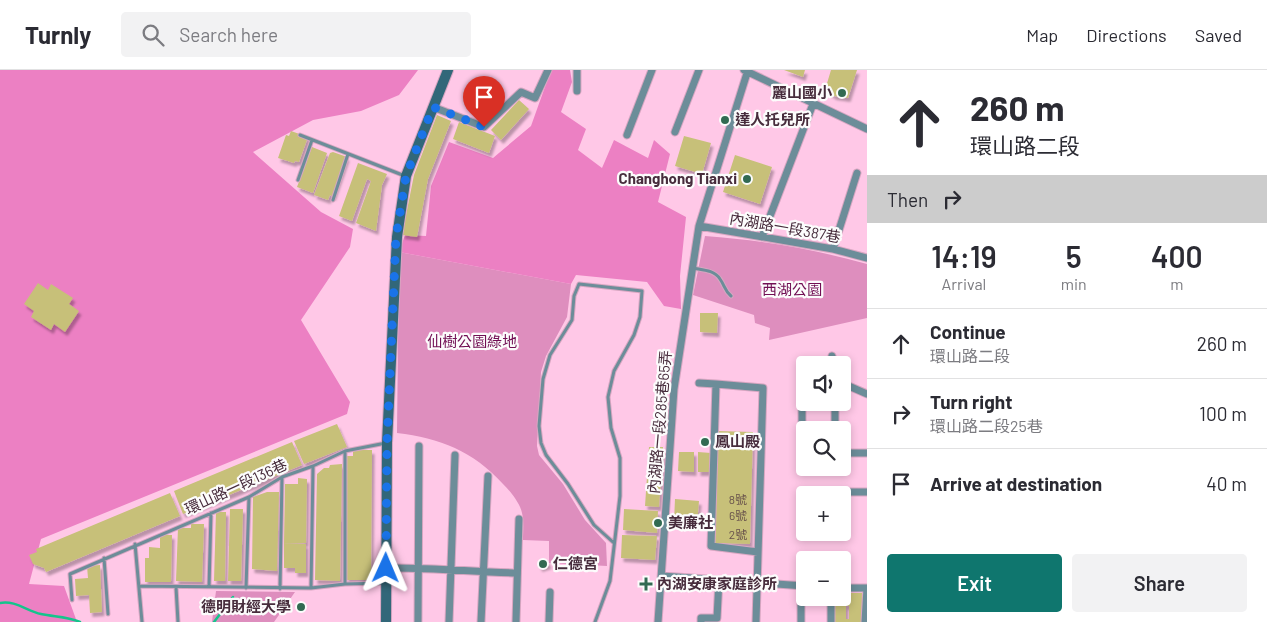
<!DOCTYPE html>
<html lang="en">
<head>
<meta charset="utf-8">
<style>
  :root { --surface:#fff; --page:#f2f2f3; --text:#2b2b33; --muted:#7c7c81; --line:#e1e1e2; --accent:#0f766e }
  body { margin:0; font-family:Barlow,"Noto Sans TC",sans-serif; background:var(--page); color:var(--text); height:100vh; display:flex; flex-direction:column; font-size:19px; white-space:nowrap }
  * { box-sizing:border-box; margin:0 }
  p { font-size:16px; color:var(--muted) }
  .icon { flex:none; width:28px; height:28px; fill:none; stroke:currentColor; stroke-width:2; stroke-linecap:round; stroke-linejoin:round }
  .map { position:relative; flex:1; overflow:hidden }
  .panel { display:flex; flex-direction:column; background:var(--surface); width:400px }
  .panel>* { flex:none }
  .banner { background:#fff; color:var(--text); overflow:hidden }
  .buttons { position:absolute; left:796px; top:286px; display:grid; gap:10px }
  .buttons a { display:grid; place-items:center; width:55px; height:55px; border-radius:5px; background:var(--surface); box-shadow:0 2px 8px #0003; font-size:25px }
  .pin { position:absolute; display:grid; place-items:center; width:42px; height:42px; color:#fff; margin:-51px -21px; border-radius:50% 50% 50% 0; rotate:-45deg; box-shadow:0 0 5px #0007 }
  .pin .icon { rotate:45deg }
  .me { position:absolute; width:55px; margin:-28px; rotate:1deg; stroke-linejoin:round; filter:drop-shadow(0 0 4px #0008) }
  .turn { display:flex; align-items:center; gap:18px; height:105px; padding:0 20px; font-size:22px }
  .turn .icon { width:65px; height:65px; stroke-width:2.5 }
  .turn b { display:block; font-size:35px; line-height:42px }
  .then { display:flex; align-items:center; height:48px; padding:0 20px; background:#0003; gap:10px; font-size:19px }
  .eta { display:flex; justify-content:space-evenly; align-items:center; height:85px; text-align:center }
  .eta b { font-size:30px; font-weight:600; line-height:35px }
  .primary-button { display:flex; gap:10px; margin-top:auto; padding:10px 20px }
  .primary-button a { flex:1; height:58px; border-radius:5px; background:var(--accent); color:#fff; font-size:20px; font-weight:600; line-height:58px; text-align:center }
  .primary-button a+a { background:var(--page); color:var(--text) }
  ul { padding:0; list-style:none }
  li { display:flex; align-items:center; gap:15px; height:70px; padding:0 20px; border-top:1px solid var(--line) }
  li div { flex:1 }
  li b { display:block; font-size:19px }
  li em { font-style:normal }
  header { display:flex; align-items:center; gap:30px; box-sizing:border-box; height:70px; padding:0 25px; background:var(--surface); border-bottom:1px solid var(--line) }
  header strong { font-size:24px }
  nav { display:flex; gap:28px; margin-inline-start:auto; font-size:18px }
  .search { width:350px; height:45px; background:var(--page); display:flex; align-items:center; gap:12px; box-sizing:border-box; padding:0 18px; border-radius:5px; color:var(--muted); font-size:19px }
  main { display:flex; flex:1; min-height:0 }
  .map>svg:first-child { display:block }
</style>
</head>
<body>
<header>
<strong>Turnly</strong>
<div class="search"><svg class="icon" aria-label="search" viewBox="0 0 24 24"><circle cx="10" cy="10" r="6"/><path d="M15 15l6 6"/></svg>Search here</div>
<nav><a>Map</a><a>Directions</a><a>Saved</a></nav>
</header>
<main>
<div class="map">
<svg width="867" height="552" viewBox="0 0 867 552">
  <defs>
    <filter id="shadow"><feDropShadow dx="2.5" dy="4" stdDeviation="1" flood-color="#0004"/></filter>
  </defs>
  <rect width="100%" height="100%" fill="#ffc8e7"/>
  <path fill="#de8ebe" d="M705,166C760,170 813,179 867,194V248L769,270L770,258L755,253L754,245L693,225Z
    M399,182L571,214L567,247L546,286L541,302L537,376L539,385L563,414L585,450L606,473L607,496L549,493V471L523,470C523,462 524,451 522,443C520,433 510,421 503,414C473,381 440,368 397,363Z
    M216,521L295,522L274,552H212Z"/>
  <path fill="#ec80c3" d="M0,0H418L399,25L361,41L313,50L253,82L321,142L353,159L350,177L301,250L350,332L347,344L41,469L29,514L64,516L77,552H0Z
    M551,0H570L572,12L561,42L586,59L578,80L602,98L614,70L648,88L654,70L670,84L658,132L686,147L680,206L681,239L664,236L647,212L576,205L571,214L399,182L405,165L426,166L431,116L449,72L493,88L531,56Z"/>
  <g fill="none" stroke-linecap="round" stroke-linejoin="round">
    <path stroke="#14c48c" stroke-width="2.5" d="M0,533C15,530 27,541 41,544C55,547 66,546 80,552
      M214,552L233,527"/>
  </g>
  <path fill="#c7c079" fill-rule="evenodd" filter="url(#shadow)" d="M784,0H805L803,7Z
    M831,0H857L848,28L834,26L825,20Z
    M519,30L529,39L501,70L491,60Z
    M437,45L451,51L428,109L417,167L402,165L414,105Z
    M459,52L495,66L489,83L453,69Z
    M291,61L308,67L299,92L295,91L294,93L278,88L286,65L289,66Z
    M684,66L711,73L702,104L675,96Z
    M312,77L327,83L313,123L297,117Z
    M333,82L347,87L333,127L330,125L328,130L314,125L330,83Z
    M735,85L772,97L760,134L723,122Z
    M358,93L387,104L382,115L376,161L356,153L371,111L367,109L352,151L339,146Z
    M38,213L48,220L51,214L73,228L69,234L79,241L65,262L54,254L51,260L31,247L34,241L24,234Z
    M700,243H718L717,263L700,262Z
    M337,354L347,377L304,394L294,371Z
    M718,361L753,362L750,474L715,473Z
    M292,372L302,395L183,444L174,421Z
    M649,377H663L659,437L645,436Z
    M353,380H372L371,510H346L347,386H353Z
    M679,382H694V402L678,401Z
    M698,382L711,383L710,402H698Z
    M342,394L340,511L315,510L317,404L324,398H329L330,395Z
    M298,408L307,409L306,473H284L285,414H298Z
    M267,422H279L277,501L252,499L253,427Z
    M170,423L180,446L46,502L44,498L33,494L29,485L37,482L36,479Z
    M675,429L699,431L697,454L674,452Z
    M230,439H243L241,511H228Z
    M624,439L658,441L657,463L623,460Z
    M216,442H226L225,511H214Z
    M191,454H204L202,512L176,511L178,458H191Z
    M160,465H172L171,512H145V488H149V477L160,478Z
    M622,465L657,466L655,490L621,488Z
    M284,473L306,474V503H295V498H284Z
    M547,490L549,495L540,498L538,493Z
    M100,495L102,542L90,543L89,525L76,526L75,509L88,508L87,496Z
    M842,523H862L861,552H833L834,528H842ZM846,536H849V549H846Z"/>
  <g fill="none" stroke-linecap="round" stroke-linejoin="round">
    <g stroke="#d7a6c1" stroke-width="5">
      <path id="lane" d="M300,65L405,106
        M298,110L312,70
        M333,130L348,84
        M693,198C703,200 714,200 720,209C725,216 724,220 731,226
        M345,381V514
        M135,474L142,552
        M104,488L108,544
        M139,516L311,518L345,514L385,513
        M176,517L178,552
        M209,517L211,443
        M246,518L249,427
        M311,518L313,397
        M280,519L282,407
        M72,530L70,504L249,427L282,407L313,396L345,381L386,373
        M595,552L610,511L620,426V388L611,358L608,327L614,301L634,265L640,247L642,221L579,214L574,226L572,250L550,285L543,309L539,356L541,373L546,385L568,414L594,455L614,473"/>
    </g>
    <g stroke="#d7a6c1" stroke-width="9">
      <path id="street" d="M744,0L867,59
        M577,21V0
        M433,37L484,57L521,22L535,28L548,0
        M675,62L699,0
        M627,65L652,0
        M699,156L833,179L867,188
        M762,167L813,34
        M833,179L857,103
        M832,286L834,295
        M699,313L716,314L711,476L758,482
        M842,313L867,324
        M716,314L763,318L756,552
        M805,317L802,319V359L806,360
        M835,360V332
        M843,383H867
        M845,422H867
        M386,498C429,497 473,502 517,503
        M662,506L805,516
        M842,518H867
        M831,528V552
        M418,552L419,376
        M449,552L455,385
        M481,552L488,406
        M516,552L519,449
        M549,552L550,522
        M658,552L674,319L699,156L748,0
        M701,552V548H717L719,510
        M801,552V516
        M865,552L867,518"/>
    </g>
    <g stroke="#d7a6c1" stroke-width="12">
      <path id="secondary" d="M386,552L387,373L397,167L406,106L448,0"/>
    </g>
    <use href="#lane" stroke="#6c8d99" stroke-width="3"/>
    <use href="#street" stroke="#6c8d99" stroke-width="7"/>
    <use href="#secondary" stroke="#326779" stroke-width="10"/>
  </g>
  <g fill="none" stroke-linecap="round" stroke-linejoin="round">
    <path stroke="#1a73e8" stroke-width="9" stroke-dasharray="0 16.2" d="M386,498L387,373L396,167L406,106L433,37L484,57"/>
  </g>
  <g fill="#326a52" stroke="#fcfcfc" stroke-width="2">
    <circle cx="842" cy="23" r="5"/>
    <circle cx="725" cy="50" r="5"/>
    <circle cx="747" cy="109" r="5"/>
    <circle cx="705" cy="372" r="5"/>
    <circle cx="658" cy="453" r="5"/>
    <circle cx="543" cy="494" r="5"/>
    <path d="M643.5 506.5h5v5h5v5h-5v5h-5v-5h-5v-5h5z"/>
    <circle cx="301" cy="537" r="5"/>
  </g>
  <g text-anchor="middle" stroke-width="4.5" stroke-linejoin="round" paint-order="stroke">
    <g font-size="12" fill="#67514b">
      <text x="738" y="434">8號</text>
      <text x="738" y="450">6號</text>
      <text x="738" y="469">2號</text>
    </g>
    <g font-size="15" font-weight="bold" fill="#472c3c" stroke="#fcfcfc" text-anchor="start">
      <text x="832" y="28" text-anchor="end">麗山國小</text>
      <text x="735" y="55">達人托兒所</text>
      <text x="737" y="114" text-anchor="end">Changhong Tianxi</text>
      <text x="715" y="377">鳳山殿</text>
      <text x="668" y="458">美廉社</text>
      <text x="553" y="499">仁德宮</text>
      <text x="657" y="519">內湖安康家庭診所</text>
      <text x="291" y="542" text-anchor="end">德明財經大學</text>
    </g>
    <g font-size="15" fill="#472c3c" stroke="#fcfcfc">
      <text transform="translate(785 158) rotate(10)" y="5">內湖路一段387巷</text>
      <text transform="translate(660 352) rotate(-85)" y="5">內湖路一段285巷65弄</text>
      <text transform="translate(236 417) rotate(-25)" y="5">環山路一段136巷</text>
    </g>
    <g font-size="15" fill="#710f54" stroke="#fcfcfc">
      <text x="792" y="225">西湖公園</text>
      <text x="472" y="277">仙樹公園綠地</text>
    </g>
  </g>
</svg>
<div class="buttons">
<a><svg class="icon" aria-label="sound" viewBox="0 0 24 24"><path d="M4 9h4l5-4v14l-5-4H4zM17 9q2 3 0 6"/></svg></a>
<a><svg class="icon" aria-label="search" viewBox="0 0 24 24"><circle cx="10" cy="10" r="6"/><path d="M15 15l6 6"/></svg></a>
<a>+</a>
<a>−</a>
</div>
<div class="pin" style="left:484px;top:57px;background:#d93025"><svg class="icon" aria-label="arrive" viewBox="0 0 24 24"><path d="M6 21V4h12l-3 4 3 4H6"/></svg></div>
<svg class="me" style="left:386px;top:498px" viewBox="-20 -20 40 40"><path d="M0-17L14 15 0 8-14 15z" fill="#1a73e8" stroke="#fff" stroke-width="4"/></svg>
</div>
<section class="panel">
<div class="banner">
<div class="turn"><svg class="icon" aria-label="ahead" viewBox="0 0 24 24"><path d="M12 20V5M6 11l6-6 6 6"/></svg><div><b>260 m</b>環山路二段</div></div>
<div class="then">Then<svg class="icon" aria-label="right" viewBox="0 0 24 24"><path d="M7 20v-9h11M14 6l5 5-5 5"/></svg></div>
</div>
<div class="eta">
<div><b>14:19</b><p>Arrival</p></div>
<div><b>5</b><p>min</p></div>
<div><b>400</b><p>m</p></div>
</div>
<ul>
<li><svg class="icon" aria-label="ahead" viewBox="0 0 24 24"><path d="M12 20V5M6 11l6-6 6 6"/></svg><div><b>Continue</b><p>環山路二段</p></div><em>260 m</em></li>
<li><svg class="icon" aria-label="right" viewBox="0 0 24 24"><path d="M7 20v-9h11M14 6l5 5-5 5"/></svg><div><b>Turn right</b><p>環山路二段25巷</p></div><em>100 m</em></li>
<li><svg class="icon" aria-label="arrive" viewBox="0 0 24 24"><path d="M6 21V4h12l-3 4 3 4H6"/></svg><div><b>Arrive at destination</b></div><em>40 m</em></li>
</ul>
<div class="primary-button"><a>Exit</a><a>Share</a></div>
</section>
</main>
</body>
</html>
